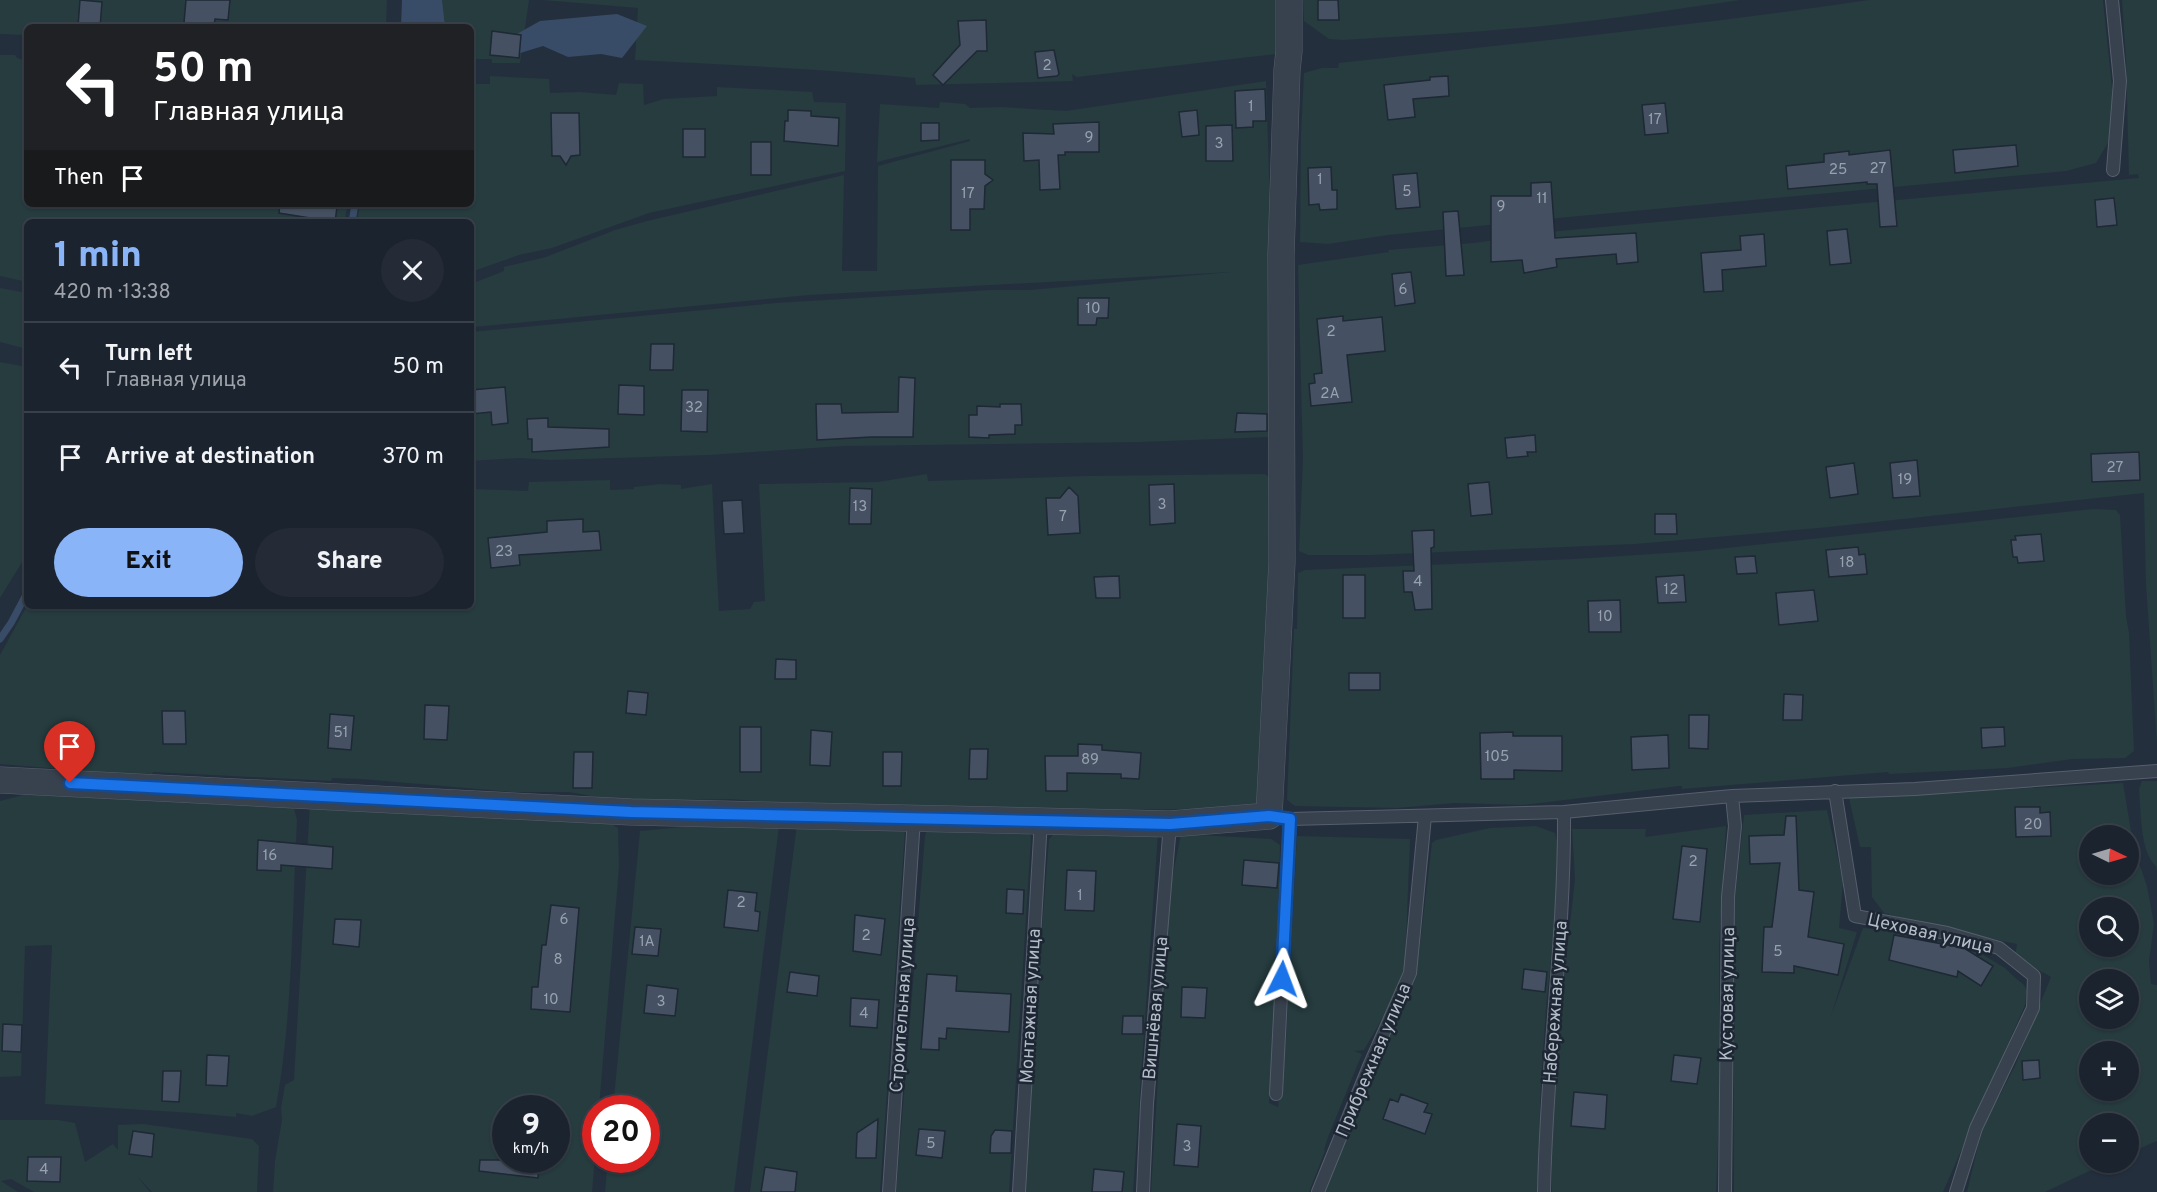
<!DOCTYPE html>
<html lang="en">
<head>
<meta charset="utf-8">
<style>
  :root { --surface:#1b232e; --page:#242b36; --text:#f1f3f6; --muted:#a0a4aa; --line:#39404a; --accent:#8ab4f8 }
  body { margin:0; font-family:Overpass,sans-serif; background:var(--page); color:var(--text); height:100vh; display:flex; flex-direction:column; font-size:22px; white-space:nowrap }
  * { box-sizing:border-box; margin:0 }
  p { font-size:20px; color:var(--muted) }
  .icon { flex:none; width:33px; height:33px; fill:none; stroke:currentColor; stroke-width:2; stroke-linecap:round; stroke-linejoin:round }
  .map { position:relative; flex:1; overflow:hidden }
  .sheet { position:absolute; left:24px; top:219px; width:450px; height:390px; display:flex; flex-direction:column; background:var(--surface); border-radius:9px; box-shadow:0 2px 4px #0004,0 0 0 2px var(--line) }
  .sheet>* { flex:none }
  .banner { position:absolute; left:24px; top:24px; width:450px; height:183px; border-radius:9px; box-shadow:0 2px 4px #0004,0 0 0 2px var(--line); background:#202124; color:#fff; overflow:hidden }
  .needle { width:39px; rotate:95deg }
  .tools { position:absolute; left:2079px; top:825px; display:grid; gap:12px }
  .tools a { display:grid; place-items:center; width:60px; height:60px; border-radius:50%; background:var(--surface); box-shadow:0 2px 4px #0004,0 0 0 2px var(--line); font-size:30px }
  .speed { position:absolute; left:492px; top:1095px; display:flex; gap:12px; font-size:30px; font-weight:700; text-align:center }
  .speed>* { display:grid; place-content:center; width:78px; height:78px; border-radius:50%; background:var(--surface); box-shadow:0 2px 4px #0004,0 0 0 2px var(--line); line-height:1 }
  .speed small { font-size:15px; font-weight:400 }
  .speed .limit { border:9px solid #d22; background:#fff; color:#111 }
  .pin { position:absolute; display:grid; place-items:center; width:51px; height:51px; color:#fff; margin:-62px -26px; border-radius:50% 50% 50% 0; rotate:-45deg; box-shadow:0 0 6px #0007 }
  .pin .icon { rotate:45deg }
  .me { position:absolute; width:66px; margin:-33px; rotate:3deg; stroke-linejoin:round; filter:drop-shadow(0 0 4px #0008) }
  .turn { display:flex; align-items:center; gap:21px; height:126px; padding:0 30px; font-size:27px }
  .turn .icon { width:78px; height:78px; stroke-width:2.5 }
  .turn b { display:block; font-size:42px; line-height:51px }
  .then { display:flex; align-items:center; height:57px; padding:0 30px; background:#0003; gap:12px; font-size:22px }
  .round { display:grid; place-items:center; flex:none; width:63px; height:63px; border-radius:32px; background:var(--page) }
  .overview { display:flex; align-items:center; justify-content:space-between; height:102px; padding:0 30px }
  h1 { font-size:36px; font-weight:800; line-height:45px; color:var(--accent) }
  .action { display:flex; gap:12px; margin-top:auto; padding:12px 30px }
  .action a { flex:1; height:69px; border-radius:36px; background:var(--accent); color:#111; font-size:24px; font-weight:800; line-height:69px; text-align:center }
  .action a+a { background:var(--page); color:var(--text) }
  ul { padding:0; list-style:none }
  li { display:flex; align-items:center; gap:18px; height:90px; padding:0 30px; border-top:2px solid var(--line) }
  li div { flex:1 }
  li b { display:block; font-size:22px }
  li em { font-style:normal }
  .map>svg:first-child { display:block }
</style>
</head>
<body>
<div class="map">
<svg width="2157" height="1192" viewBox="0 0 2157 1192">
  <rect width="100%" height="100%" fill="#242f3e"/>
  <path fill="#263c3f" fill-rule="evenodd" d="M0,0H387L386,27H27V35L0,34Z
    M434,0H529L520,63H492V59H471V27H435Z
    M543,0H1279L1277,54L1077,77L1072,74L1073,81L916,85L915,78C821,69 729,65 635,60L638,8Z
    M1303,0H1740C1677,9 1615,19 1553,25C1483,32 1412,36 1342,40L1329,39L1304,21Z
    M1869,0H2103L2114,108L2109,141L2096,163L2066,171L1558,218L1388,235L1328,244L1300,242L1301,134L1304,73L1322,68H1338L1339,63C1515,43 1693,26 1869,0Z
    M2122,0H2157V743L2146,585L2144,493L1819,528L1635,544L1371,555H1308L1299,551L1303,459L1298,265L1389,252L1388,250L1474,243L1559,231L2139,178L2138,174L2129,175L2126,60Z
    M0,55H15L17,58L27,61V204H348L344,222H27V282L0,276Z
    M490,76L549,79L550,93L580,92L616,95L619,83L643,84L644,105L664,99L717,96V87L812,92L814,102L846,103L845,171L649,213L552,248L519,255L471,272V222H357L360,204H471V84H490Z
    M1266,81L1272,267L1269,437L1141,442L842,446L709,455L551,460L519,458L471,461V332L776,303L991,290H1030L1231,272L809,295L474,327L471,284L504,271V267L546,257L615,230L647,221L844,175L842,271H877L878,166L970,141V139L877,162L880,104L939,108L940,102L965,104L970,108L1001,107L1066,111Z
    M0,288L27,293V349L0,342Z
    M0,362L27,367V554L0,598Z
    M927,474L928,481L1089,476L1265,474L1272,480L1260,798L1255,808L1109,810L770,802L729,799L645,801L608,799L569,792H512L361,779L332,778L331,781L153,772L152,774L112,773L0,764V655L27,606H471V489L528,491L529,482L610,480V490L634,489V487L660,484L681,485V489L712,484L719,611L750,609L754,602L765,601L759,484L878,482Z
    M2093,509L2116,510L2120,515L2126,616L2129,633L2134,751L2125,758L2072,759L2008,768L1889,774L1888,772L1682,789V786H1679L1523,805L1455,803L1397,808L1295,806L1287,800L1294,629H1297L1298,573L1305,570L1575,559L1698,551Z
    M2142,781H2157V872L2156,866C2140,853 2141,810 2139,789Z
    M2123,783L2134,849L2147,886L2154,924L2149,961L2151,984L2157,985V1141L2129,1153L2128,1124H2090V1162L2106,1163L2045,1192H1967L1982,1129L2015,1066L2051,977L2015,957L2017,944L1927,925L1884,913L1872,897L1871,847H1860L1849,798ZM2090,836H2128V874H2090ZM2090,908H2128V946H2090ZM2090,980H2128V1018H2090ZM2090,1052H2128V1090H2090Z
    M27,794L292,801L297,820C292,915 293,1013 276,1107L252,1116L236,1113V1117L193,1113L45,1104L52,945L25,946L21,1076L0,1077V801Z
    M310,803L608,822L618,828L619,867L599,1108H596V1144L592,1192H273L275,1161L282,1120L281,1108L285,1085L294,1080ZM506,1108H556V1160H506Z
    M1827,810L1843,881L1839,928L1857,932L1831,1016L1863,928L1892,931L1975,950L2005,968L2013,976L2023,984L2027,990L2025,1005L1943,1192H1734L1733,916L1744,815Z
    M724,823L779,826L734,1192H605L608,1160H646V1108H613L640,831Z
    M797,824L901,826L905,831L880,1192H750Z
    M1536,826L1555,833L1558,845L1554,930L1546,1007L1541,1084L1537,1192H1325L1365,1086L1411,986L1417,969L1432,843L1436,840L1490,828Z
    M1726,826L1719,947L1720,1097L1716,1192H1552V1167L1550,1164L1561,1005L1575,879L1572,829H1646L1645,837Z
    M928,827L1028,830L1031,837L1009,1192H896L925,836Z
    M1054,834L1103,836L1158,834L1133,1192H1026L1039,966L1049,839Z
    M1181,834L1271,839L1280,845L1277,972L1269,1103L1278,1107L1286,1039L1297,836L1410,839L1405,966L1393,1000L1364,1050L1354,1051L1362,1054L1328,1137L1324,1150L1325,1151L1309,1192H1151L1169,894Z
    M0,1120H58L75,1123L85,1162L113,1144L118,1150V1125L143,1124L252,1139L259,1146L257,1192H152L136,1175L150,1192H34L11,1179L1,1181L18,1192H0Z"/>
  <path fill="#394c67" d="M402,0H442L445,27H401Z
    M617,14L647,26L622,58L601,54L568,57L543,46L517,54L515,35L540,21Z"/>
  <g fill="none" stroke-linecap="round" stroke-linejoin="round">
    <path stroke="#394c67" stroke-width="7" d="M352,222L355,204
      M0,639L11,623L27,593"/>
  </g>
  <path fill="#455162" stroke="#1f2835" stroke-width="1.5" d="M80,0L102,2L100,27L78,26Z
    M186,0H230L228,20L215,19L214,25L184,23Z
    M1318,0H1338L1339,20H1318Z
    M986,20L987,51H977L943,85L933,75L960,45L958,21Z
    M492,31L521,35L519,58L490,55Z
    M1054,50L1059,74L1057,76L1038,78L1035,52Z
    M1448,76L1449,96L1413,99L1415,117L1388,120L1384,85L1430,80V77Z
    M1265,89L1266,121H1253V127L1236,128L1235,91Z
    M1665,103L1668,133L1645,135L1642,105Z
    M788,110L811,111V116L839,118L838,146L784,141L785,121H788Z
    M1197,110L1199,135L1182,137L1179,112Z
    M551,113H579L580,155L571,156L566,165L560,156H552Z
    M1099,122V152H1065V155H1058L1060,189L1040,190L1039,160L1024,161L1023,133L1054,134L1053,124Z
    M921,123H939V140L921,141Z
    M1232,125L1233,161H1206V126Z
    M683,129H705V157H683Z
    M751,142H771V175H751Z
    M2016,145L2018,166L1955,173L1953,150Z
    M1890,150L1897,226L1880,227L1877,184H1867V182L1788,189L1786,166L1824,162V154L1849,151V155Z
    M951,160H985V174L993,180L985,186L984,209H970V230H951Z
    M1331,167L1332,190H1337V209L1320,210L1319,204L1309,205L1308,168Z
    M1417,173L1420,207L1396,209L1393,175Z
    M1551,182L1555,238L1636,233L1638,262L1617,264L1616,254L1556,259L1557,267L1524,273L1522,260L1491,262V196H1531V183Z
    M2114,198L2117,225L2097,227L2095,200Z
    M280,204H324L337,207L335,222L279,213Z
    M1458,211L1464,275L1446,276L1443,212Z
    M1847,229L1851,263L1830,265L1827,231Z
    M1764,234L1766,266L1722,270L1723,291L1704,292L1701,253L1741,250L1740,236Z
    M1411,272L1415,303L1395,306L1392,274Z
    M1078,298H1109L1108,318H1097L1096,325H1078Z
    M1343,316V321L1382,317L1385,351L1347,355L1352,402L1311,406L1309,384L1315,383L1314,374L1322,373L1317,319Z
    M651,344H674L673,370H650Z
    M899,377L915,378L913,437H871L817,440L816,404H841L842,413L898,412Z
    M619,385L644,386V415L618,414Z
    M505,387L508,423L492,425L491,412L471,414V390Z
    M682,390H708L707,432L681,431Z
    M1000,404H1021L1022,425H1015V434L989,435V438L969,437V415H977V406L1000,407Z
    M1237,413L1267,414V431L1235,432Z
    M548,418V427L609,429V447L532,452V439H528L527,419Z
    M1535,435L1536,452H1527L1528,456L1507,458L1505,438Z
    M2139,452L2140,480L2092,482L2091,454Z
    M1917,460L1920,496L1893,498L1890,463Z
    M1854,463L1858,494L1830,498L1826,467Z
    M1489,482L1492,514L1471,516L1468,484Z
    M1174,484L1175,523L1150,525L1149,485Z
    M1069,487L1078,496L1080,533L1048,535L1046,498H1060Z
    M850,488L872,489L871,524H849Z
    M742,500L744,533L724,534L722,501Z
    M1655,514H1676L1677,534H1655Z
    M583,519V532L599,531L601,550L519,555L520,565L491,568L488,538L547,532V521Z
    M1434,530V547L1431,548L1432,609L1415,610L1412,592H1404L1403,571H1414L1412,531Z
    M2041,534L2044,561L2018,563L2017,557H2013L2011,540H2016L2015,536Z
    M1858,547L1859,555L1865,554L1867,574L1829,577L1826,550Z
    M1755,556L1757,573L1737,574L1735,557Z
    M1343,575H1365V618H1343Z
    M1684,575L1686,602L1658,603L1656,577Z
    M1119,576L1120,598H1096L1094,577Z
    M1814,590L1818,621L1779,625L1776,593Z
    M1620,600L1621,632H1589L1588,601Z
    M776,659L796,660V679H775Z
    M1349,673H1380V690H1349Z
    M628,691L648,693L646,715L626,713Z
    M1784,694L1803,695L1802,720H1783Z
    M425,705L449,706L447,740L424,739Z
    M162,711H185L186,744H163Z
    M330,714L354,716L351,750L328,748Z
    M1689,715H1709L1708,749L1689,748Z
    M740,727H761V772H740Z
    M2004,727L2005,746L1982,748L1981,728Z
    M811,730L832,732L830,766L810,765Z
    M1513,732V736H1562V771L1514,770V779H1481L1480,733Z
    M1668,735L1669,768L1632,770L1631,737Z
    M1078,744L1102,745V750L1141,753L1139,779L1121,778V774L1067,773V791H1046L1045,756H1078Z
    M970,749H988L987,779H969Z
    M574,752H593L592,788H573Z
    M883,752H902L901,786H883Z
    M2015,807H2040V813L2050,812L2051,836L2016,837Z
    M1786,816H1796L1799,890L1814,892L1808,937L1844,944L1838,975L1794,966V973L1762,972L1764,927H1772L1780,863L1750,864L1749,836L1784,835Z
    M258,840L333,847L332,869L281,865V871L257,870Z
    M1682,846L1707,849L1700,922L1673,919Z
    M1244,860L1279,863L1277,888L1242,885Z
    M1067,870L1096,871L1094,911L1065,910Z
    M1007,889L1024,890L1023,914L1006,913Z
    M728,890L757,893L755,911L760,912L758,931L724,927Z
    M551,905L579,908L570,1012L531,1009L532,987H538L542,945H546Z
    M855,915L885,919L881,955L853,951Z
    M335,919L361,920L359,947L333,944Z
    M635,927L661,929L658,956L632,954Z
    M1894,935L1964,948L1993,966L1981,986L1958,971L1957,977L1889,960Z
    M1524,969L1547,972L1545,992L1522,989Z
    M790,972L819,976L817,996L787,992Z
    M927,974L957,976L956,991L1011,994L1009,1032L947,1028L946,1039L939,1038V1050L921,1049Z
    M647,985L678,989L675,1016L644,1013Z
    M1182,987L1207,988L1205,1018L1181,1017Z
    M851,998L879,1000L877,1028L850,1026Z
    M1123,1016H1143V1034H1122Z
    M3,1024L22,1025L21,1052L2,1051Z
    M207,1055L229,1056L227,1086L206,1085Z
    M1674,1055L1701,1058L1697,1084L1671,1081Z
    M2039,1060L2040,1078L2023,1080L2022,1061Z
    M163,1071H181L179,1102L162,1101Z
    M1574,1092L1607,1095L1605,1129L1571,1126Z
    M1401,1094L1428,1104L1424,1112L1432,1114L1425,1134L1383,1119L1390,1099L1398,1102Z
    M878,1119L876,1158H856L857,1133Z
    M1177,1124L1201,1126L1198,1167L1174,1165Z
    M919,1129L945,1131L942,1158L916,1155Z
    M995,1130L1012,1131L1011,1153H990L991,1136Z
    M133,1131L154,1134L152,1157L129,1154Z
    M28,1157H61L60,1182L27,1181Z
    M480,1160H539L538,1178L479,1171Z
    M765,1167L797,1172L795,1192H761Z
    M1094,1169L1124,1172L1122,1192H1092Z"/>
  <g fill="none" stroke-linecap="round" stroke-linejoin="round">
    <g stroke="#565f6c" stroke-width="14">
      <path id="service" d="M2112,0L2120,81L2113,170
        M1835,791L1855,916L1947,933L1999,948L2034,976L2033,1008L1976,1128L1956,1192
        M1269,816L1290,819L1564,812L1732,796L1915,789L2157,771
        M1276,1094L1290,819
        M889,1192L914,819
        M1019,1192L1041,820
        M1143,1192L1147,1104L1170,824
        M1318,1192L1370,1064L1410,973L1425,816
        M1544,1192C1546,1065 1565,939 1564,812
        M1725,1192L1728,897L1735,826L1732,796"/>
    </g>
    <g stroke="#565f6c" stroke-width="27">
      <path id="minor" d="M0,780L631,812L1170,824L1269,816L1282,562L1281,255L1287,70L1289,51V0"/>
    </g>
    <use href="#service" stroke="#38414e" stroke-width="12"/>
    <use href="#minor" stroke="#38414e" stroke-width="26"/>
  </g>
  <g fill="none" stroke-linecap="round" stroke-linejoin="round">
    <g stroke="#114b97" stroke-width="15">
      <path id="route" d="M70,783L631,812L1170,824L1269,816L1290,819L1282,979"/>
    </g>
    <use href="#route" stroke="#1a73e8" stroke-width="10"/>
  </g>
  <g text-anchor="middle" stroke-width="5" stroke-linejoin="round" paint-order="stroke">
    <g font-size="15" fill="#98a1af">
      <text x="1047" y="70">2</text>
      <text x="1251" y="111">1</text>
      <text x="1655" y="124">17</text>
      <text x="1089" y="142">9</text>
      <text x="1219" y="148">3</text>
      <text x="1878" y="173">27</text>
      <text x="1838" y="174">25</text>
      <text x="1320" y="184">1</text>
      <text x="1407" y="196">5</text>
      <text x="968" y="198">17</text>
      <text x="1542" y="203">11</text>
      <text x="1501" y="211">9</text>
      <text x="1403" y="294">6</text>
      <text x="1093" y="313">10</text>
      <text x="1331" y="336">2</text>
      <text x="1330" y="398">2А</text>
      <text x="694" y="412">32</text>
      <text x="2115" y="472">27</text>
      <text x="1905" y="484">19</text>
      <text x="1162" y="509">3</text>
      <text x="860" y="511">13</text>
      <text x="1063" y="521">7</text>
      <text x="504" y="556">23</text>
      <text x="1847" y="567">18</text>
      <text x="1418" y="586">4</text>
      <text x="1671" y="594">12</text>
      <text x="1605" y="621">10</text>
      <text x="341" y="737">51</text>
      <text x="1497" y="761">105</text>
      <text x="1090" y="764">89</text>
      <text x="2033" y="829">20</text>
      <text x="270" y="860">16</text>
      <text x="1693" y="866">2</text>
      <text x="1080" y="900">1</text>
      <text x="741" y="907">2</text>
      <text x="564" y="924">6</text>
      <text x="866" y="940">2</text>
      <text x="647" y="946">1А</text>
      <text x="1778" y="956">5</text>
      <text x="558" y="964">8</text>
      <text x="551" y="1004">10</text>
      <text x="661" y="1006">3</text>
      <text x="864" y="1018">4</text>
      <text x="931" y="1148">5</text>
      <text x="1187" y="1151">3</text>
      <text x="44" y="1174">4</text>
    </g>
    <g font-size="18" fill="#b4bcc9" stroke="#1d2633">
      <text transform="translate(1930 933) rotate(13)" y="6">Цеховая улица</text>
      <text transform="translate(1727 994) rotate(-89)" y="6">Кустовая улица</text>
      <text transform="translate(1555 1002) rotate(-86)" y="6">Набережная улица</text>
      <text transform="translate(902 1005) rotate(-86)" y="6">Строительная улица</text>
      <text transform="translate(1030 1006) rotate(-87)" y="6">Монтажная улица</text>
      <text transform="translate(1155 1008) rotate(-85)" y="6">Вишнёвая улица</text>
      <text transform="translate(1373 1060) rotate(-67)" y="6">Прибрежная улица</text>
    </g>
  </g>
</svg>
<div class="tools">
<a><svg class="needle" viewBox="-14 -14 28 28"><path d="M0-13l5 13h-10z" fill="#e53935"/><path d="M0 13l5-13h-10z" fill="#a0a4aa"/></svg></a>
<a><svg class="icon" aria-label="search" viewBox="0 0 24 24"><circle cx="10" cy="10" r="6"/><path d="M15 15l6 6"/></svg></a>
<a><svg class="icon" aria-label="layers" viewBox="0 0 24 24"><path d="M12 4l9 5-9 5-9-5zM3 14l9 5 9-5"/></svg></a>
<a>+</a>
<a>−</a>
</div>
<div class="speed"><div>9<small>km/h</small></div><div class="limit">20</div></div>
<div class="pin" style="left:70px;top:783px;background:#d93025"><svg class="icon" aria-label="arrive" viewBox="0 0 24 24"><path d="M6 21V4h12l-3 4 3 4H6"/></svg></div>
<svg class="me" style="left:1282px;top:979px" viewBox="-20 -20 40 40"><path d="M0-17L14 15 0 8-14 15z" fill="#1a73e8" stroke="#fff" stroke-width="4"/></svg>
<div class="banner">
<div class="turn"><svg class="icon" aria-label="left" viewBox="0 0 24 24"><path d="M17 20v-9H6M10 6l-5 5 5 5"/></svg><div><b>50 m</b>Главная улица</div></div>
<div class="then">Then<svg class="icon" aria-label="arrive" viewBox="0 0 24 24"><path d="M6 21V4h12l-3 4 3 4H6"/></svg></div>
</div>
<section class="sheet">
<div class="overview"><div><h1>1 min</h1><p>420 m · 13:38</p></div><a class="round"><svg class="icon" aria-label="close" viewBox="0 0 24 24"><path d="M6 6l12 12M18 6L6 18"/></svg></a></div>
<ul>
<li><svg class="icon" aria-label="left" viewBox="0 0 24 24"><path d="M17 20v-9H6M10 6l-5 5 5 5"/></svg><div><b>Turn left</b><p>Главная улица</p></div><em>50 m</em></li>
<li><svg class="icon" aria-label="arrive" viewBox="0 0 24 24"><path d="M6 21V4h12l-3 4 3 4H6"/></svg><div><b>Arrive at destination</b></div><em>370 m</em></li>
</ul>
<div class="action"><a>Exit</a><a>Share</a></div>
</section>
</div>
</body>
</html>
